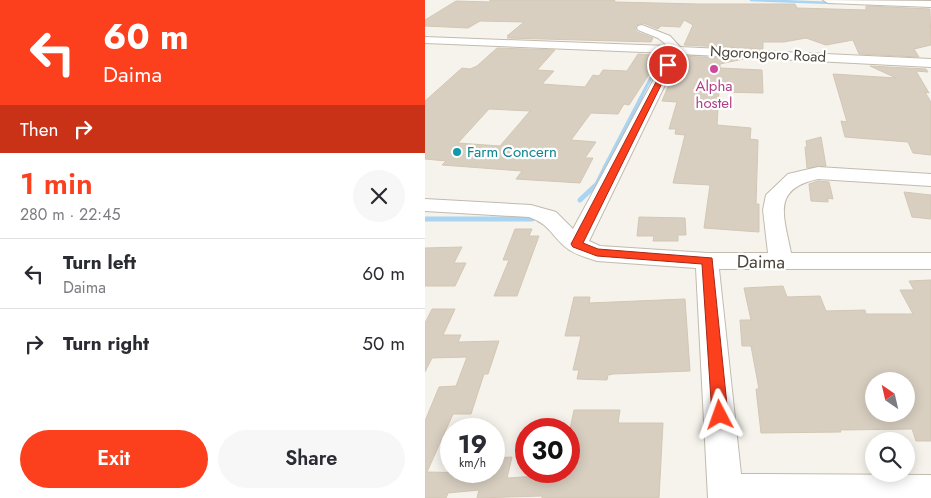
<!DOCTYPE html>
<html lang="en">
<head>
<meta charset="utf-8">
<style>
  :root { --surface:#fff; --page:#f7f7f7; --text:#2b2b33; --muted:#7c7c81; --line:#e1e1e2; --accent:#fc3f1d }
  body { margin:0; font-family:Jost,sans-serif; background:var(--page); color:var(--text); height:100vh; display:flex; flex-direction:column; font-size:19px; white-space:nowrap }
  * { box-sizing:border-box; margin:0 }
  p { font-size:16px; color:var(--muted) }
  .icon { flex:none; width:28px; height:28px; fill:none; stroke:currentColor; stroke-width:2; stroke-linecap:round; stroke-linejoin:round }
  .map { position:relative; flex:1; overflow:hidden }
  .side { display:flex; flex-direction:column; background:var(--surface); width:425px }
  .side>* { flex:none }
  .hud { background:#fc3f1d; color:#fff; overflow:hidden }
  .needle { width:32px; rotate:326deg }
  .tools { position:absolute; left:440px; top:372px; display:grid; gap:10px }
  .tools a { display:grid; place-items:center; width:50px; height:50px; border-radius:50%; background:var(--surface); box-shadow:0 2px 12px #0003; font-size:25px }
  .speed { position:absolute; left:15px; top:418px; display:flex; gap:10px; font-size:25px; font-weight:700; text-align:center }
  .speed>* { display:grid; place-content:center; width:65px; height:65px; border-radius:50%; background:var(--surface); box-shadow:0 2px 12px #0003; line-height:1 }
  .speed small { font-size:12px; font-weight:400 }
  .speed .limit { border:8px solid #d22; background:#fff; color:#111 }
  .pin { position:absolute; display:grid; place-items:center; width:42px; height:42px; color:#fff; margin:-21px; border:2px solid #fff; border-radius:50%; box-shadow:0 1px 5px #0007 }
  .me { position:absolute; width:55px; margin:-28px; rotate:356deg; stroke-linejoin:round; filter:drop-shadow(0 0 4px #0008) }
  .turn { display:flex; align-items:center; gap:18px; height:105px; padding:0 20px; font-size:22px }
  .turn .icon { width:65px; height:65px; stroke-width:2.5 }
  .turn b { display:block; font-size:35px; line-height:42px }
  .then { display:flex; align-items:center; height:48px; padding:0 20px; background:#0003; gap:10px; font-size:19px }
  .round { display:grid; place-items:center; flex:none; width:52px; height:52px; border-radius:26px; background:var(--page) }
  .headline { display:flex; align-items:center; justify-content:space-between; height:85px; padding:0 20px }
  h1 { font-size:30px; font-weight:600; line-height:38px; color:var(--accent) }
  .primary-button { display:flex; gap:10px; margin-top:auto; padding:10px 20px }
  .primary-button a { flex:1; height:58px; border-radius:30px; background:var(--accent); color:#fff; font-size:20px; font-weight:600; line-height:58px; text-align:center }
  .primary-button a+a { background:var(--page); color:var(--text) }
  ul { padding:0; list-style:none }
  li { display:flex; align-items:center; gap:15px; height:70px; padding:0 20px; border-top:1px solid var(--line) }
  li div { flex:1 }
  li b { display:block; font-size:19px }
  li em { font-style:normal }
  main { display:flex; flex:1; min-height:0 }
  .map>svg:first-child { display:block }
</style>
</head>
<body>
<main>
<section class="side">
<div class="hud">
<div class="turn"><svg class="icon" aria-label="left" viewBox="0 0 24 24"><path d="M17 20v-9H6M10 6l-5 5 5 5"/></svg><div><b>60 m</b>Daima</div></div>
<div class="then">Then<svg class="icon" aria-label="right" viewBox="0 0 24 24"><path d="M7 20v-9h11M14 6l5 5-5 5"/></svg></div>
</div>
<div class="headline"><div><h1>1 min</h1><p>280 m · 22:45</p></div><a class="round"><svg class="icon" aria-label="close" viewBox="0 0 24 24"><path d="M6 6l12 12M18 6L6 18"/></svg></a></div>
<ul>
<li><svg class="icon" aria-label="left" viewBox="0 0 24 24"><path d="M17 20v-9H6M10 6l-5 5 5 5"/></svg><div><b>Turn left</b><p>Daima</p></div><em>60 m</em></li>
<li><svg class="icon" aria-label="right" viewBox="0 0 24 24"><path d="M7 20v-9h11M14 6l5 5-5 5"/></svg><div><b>Turn right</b></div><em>50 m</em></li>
</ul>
<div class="primary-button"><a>Exit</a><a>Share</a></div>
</section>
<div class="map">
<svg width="506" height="498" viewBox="0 0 506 498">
  <rect width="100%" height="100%" fill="#f6f3ec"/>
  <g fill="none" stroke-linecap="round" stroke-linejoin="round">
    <path stroke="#a9d4f2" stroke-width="2.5" d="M326,0L409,3
      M472,0L505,1"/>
    <path stroke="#a9d4f2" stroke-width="3" d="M261,54L281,55
      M215,99L238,54L246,52"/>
    <path stroke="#a9d4f2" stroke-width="4" d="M180,167L216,98"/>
    <path stroke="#a9d4f2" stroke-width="5" d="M155,200L172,184L181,166
      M0,219H107"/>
  </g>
  <path fill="#d8cfc1" stroke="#d3c7b4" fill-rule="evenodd" d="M65,0H190L189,2L273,4H370L372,8L441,10V6L505,9L506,45L489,49L494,57L434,54L428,40L401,45L381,38L359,42H338V49L259,45L268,25L259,20L255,27L236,26L233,29L218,23L211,25L210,29L212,32L228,38L226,42L82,38L85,36H82L99,22L55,21L43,28L0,26V20L31,1L65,2Z
    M72,48L130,50L112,70L129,71L117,84L160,87L168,75L174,76L178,70L202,71L213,54L236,56L204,105L199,104L193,114L166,113L146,140L171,142L160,158H168L155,183L91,179L97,171L17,165L21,161L0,159V101L37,68L45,69L52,66ZM64,109L105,111L75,146L33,143Z
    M256,56L318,59L295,64V68L337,70L338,93L294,92L292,125L326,128L325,139L333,140L331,204H334V232L279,228L285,185L248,183L260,135L250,134L251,129H244L252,102L237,101Z
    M445,66L501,69L503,72L491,71L504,93L500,92L506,102V155L488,153L483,142L420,137L416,121L422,122L408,74L471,78Z
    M396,137L401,166L382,168L380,147H382L381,141Z
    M393,181L404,182L408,199L403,198V202L386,201L384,184Z
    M479,192L506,195V219L487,217Z
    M214,217L260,218L261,235H253V241H228L229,236H212Z
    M90,229H107L104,236H114L92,296H69L84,260H78Z
    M37,247L29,263H41L30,286H0V248Z
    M506,280V441H491L487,429L415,430L416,432L336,433L331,389H334L326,346H317L315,320H326L319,288L358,286L362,297L395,296L401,311L440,310L441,314H488L475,290H489L484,281ZM449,381H481V414H449Z
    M149,297H165L164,303L260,299L265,371L188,374L183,375L182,380L152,379L154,370H148L156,336H140Z
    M7,309H30L18,335H36L33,342L74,341L63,374H59L46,414H28L2,472L49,473L50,471H69V458L87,457L82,478L144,474V434L149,410H195L193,423H238L234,498H117V496L52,498L54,490L23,493L21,498H0V421L14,387L31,386L42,357L7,358L0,372V323Z"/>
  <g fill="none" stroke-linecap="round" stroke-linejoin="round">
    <g stroke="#c2bbae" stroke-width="2">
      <path id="street" d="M398,0L506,1V7L403,3Z
        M217,25L245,36L255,47L506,59V67L255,54L164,241L175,246L282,253H343L338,210L341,195L363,174L393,167L506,174V186L393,179C346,189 359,216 366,253H506V269H294L316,474L506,475V498H283L271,268L172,261C163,258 151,255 143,249C127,237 125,224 104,217L0,211V199L106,205L131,212L148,229L243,53L0,43V37L243,46L233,38L213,30L212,28L213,26Z"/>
    </g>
    <use href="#street" fill="#fff" fill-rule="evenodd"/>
  </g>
  <path fill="#fc3f1d" stroke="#a42913" d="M243,63L246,65L158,243L173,249L287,258L303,415L300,421L295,423L289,421L287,415L277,264L172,256L148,247L146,244L240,65Z"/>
  <circle fill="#d1479c" stroke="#fff" stroke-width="2" cx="289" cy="69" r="5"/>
  <circle fill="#0f9aa8" stroke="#fff" stroke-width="2" cx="32" cy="152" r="5"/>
  <g text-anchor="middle" stroke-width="4.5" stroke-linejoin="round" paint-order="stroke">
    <g font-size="15" fill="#4b4439" stroke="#fff">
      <text transform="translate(343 54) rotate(3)" y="5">Ngorongoro Road</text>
    </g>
    <g font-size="15" fill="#b23c85" stroke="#fff">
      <text x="289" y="91">Alpha<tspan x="289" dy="17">hostel</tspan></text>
    </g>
    <g font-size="15" fill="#0d838f" stroke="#fff" text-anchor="start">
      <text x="42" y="157">Farm Concern</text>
    </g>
    <g font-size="18" fill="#4b4439" stroke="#fff">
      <text transform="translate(336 262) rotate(1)" y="6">Daima</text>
    </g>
  </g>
</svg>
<div class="tools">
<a><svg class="needle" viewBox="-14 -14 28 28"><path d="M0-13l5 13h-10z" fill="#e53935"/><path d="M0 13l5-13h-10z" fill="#7c7c81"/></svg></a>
<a><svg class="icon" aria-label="search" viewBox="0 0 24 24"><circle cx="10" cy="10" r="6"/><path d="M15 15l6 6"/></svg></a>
</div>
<div class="speed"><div>19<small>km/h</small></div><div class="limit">30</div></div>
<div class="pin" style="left:243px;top:65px;background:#d93025"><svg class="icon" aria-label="arrive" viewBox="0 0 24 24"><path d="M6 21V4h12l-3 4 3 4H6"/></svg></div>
<svg class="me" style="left:295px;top:415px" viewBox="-20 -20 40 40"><path d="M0-17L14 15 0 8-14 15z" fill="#fc3f1d" stroke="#fff" stroke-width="4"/></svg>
</div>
</main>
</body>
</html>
